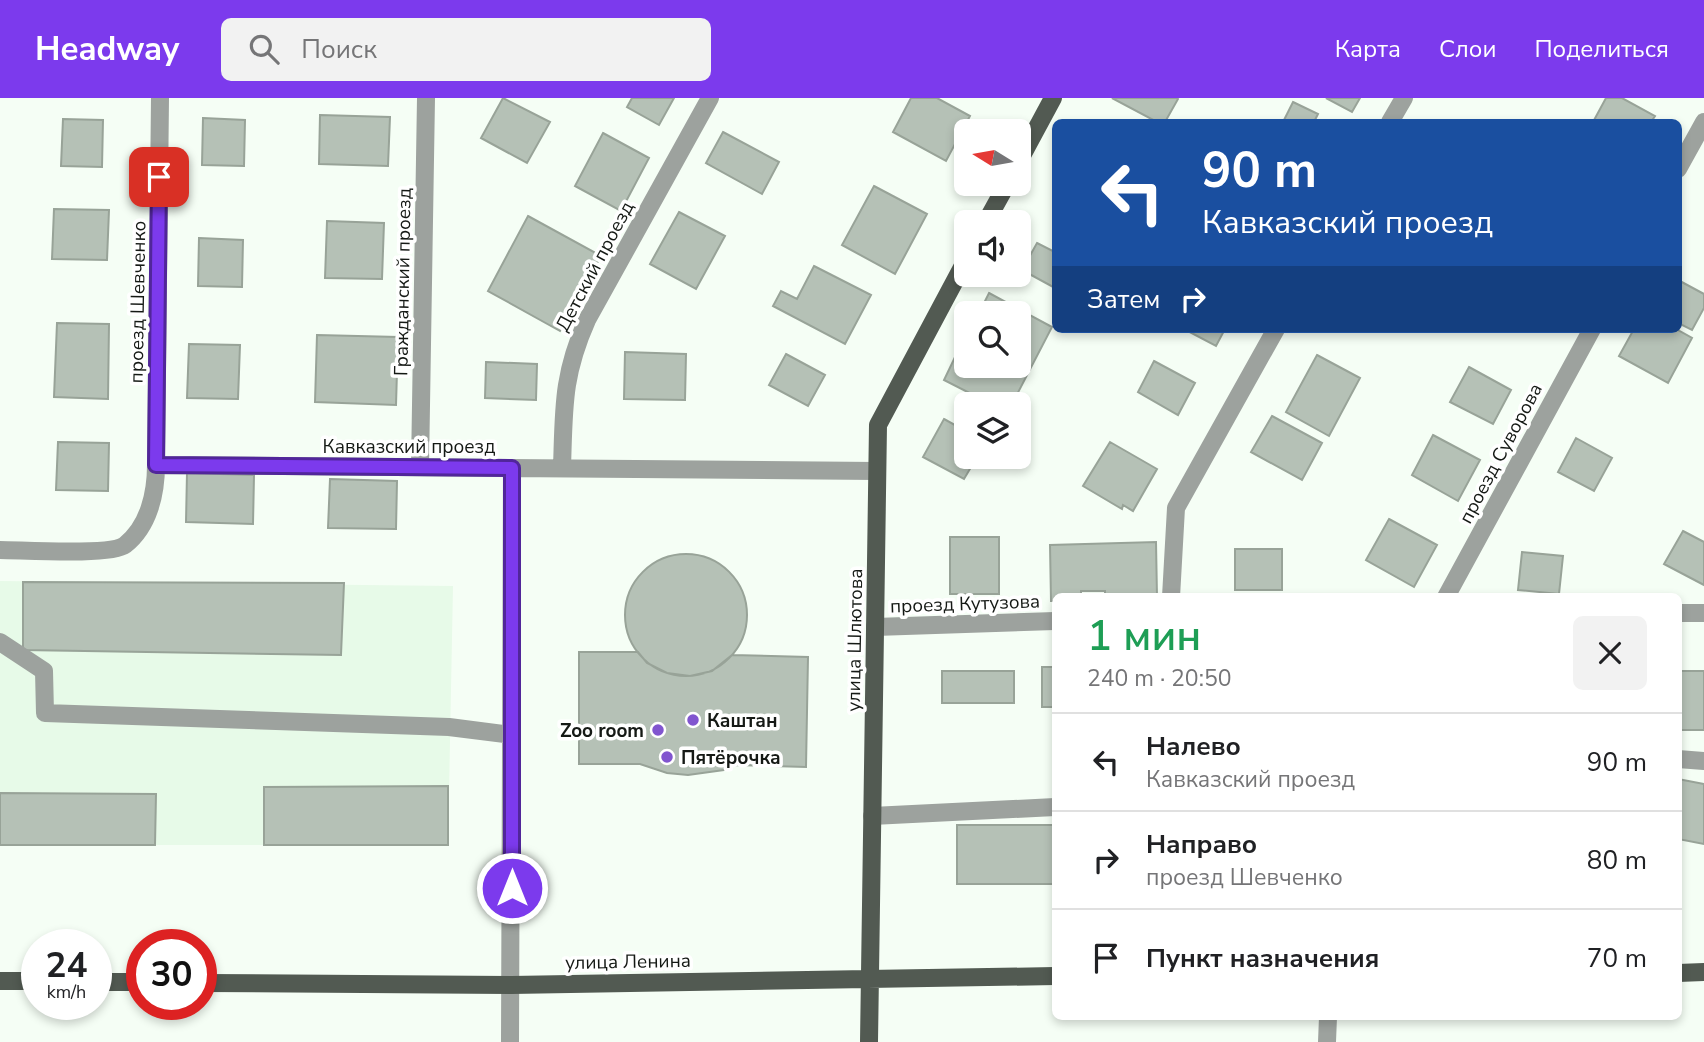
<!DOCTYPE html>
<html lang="ru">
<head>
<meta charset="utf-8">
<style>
  :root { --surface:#fff; --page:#f2f2f2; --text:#202124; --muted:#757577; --line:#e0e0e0; --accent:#7c3aed }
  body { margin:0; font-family:"Nunito Sans",sans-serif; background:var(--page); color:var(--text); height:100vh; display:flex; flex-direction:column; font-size:26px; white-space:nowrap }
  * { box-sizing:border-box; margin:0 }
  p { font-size:23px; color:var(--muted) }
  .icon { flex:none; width:38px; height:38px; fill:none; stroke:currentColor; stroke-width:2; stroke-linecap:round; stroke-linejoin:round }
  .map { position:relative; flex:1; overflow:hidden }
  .side { position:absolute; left:1052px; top:495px; width:630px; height:427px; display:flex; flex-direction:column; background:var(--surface); border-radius:10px; box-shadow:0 4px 10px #0003 }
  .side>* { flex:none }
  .top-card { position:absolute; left:1052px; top:21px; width:630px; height:214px; border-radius:10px; box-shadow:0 4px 10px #0003; background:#1a4fa0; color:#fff; overflow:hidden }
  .needle { width:46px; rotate:281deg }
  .buttons { position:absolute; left:954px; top:21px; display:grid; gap:14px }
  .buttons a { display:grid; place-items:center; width:77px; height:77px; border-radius:10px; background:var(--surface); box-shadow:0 4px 10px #0003; font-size:35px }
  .speed { position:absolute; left:21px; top:831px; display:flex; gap:14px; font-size:35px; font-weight:700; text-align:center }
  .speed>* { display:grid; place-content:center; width:91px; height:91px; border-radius:50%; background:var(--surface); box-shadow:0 4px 10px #0003; line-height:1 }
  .speed small { font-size:18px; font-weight:400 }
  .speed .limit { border:10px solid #d22; background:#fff; color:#111 }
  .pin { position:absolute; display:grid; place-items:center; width:60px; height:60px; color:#fff; margin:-30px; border-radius:14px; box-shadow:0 4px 10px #0006 }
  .me { position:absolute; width:77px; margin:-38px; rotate:0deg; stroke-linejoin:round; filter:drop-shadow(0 0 5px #0008) }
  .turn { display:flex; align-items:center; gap:24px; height:147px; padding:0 35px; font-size:32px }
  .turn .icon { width:91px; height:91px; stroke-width:2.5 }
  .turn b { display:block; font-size:49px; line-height:60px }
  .then { display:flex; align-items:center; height:66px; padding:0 35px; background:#0003; gap:14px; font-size:26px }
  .round { display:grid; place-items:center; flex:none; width:74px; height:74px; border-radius:10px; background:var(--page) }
  .head { display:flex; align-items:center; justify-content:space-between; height:119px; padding:0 35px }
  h1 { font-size:42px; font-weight:600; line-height:52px; color:#1e9e55 }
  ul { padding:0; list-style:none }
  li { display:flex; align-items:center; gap:21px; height:98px; padding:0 35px; border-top:2px solid var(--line) }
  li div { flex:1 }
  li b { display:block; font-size:26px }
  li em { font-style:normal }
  header { display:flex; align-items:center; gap:42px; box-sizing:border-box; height:98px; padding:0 35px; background:var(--accent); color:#fff }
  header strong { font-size:33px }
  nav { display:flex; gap:38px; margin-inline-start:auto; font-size:24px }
  .search { width:490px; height:63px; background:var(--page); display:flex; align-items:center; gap:18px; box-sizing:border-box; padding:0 24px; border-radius:10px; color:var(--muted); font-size:26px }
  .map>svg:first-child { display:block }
</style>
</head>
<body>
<header>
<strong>Headway</strong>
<div class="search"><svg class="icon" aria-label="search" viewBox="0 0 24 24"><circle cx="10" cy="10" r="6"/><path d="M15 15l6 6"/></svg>Поиск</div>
<nav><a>Карта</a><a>Слои</a><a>Поделиться</a></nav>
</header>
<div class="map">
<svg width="1704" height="944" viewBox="0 0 1704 944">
  <rect width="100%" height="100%" fill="#f5fef5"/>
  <path fill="#e7fae8" d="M0,483L453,488L448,747H0Z"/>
  <path fill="#b5c1b6" stroke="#98a398" stroke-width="2" d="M503,0L550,24L527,65L481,40Z
    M632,0H674L659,27L627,9Z
    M911,0H937L970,18L946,63L893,34Z
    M1112,0H1177L1178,1L1165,24H1157Z
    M1326,0H1360L1352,14Z
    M1606,0H1622L1655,18L1651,24H1593Z
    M1293,4L1318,16L1314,24H1283Z
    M320,17L390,19L388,68L319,66Z
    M203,20L245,22L244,68L202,67Z
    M63,21L103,22L102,69L61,68Z
    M723,34L779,64L762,96L706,65Z
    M603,35L649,60L621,113L575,88Z
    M874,88L927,116L895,176L842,147Z
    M54,111L109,112L107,162L52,161Z
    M679,114L725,138L696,191L650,166Z
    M528,118L601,158L560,233L488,193Z
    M327,123L384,125L382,181L325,180Z
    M199,140L243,142L242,189L198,188Z
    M1037,145L1055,154V190L1022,172Z
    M814,168L871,197L845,246L773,208L781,193L797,201Z
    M1678,182L1704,196V210L1692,232L1678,225Z
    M989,195L1052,229L1012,306H991L944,282L957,255L966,260V268H1018V215H979Z
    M57,225L109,226L108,301L54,299Z
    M1184,231H1225L1216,248Z
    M1634,231H1676L1692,240L1668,285L1619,258Z
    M317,237L398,239L396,307L315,304Z
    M189,246L240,247L238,301L187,300Z
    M625,254L686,256L685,302L624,301Z
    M786,256L825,277L808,308L769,287Z
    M1317,257L1360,280L1329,338L1286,314Z
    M1154,263L1195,285L1178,317L1138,294Z
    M486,264L537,266L536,302L485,300Z
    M1469,269L1511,292L1493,326L1450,304Z
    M1272,318L1322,345L1302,382L1251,354Z
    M944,321L966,333V359H977L964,381L923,359Z
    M1433,337L1480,362L1458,403L1412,377Z
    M1576,340L1612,360L1594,393L1558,374Z
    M58,344L109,345L108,393L56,392Z
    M1110,344L1157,371L1133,413L1123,407L1122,411L1083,388Z
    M187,375L254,377L253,426L186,424Z
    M330,381L397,383L396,431L328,430Z
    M1389,421L1437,447L1414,489L1366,462Z
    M1683,433L1704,444V487L1664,466Z
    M950,439H999V496H950Z
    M1156,444L1157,499H1105V493H1081V499H1055V503H1051L1050,447Z
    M1235,451H1282V492H1235Z
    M1522,454L1563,458L1559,496L1518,492Z
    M625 517a61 61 0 1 1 122 0a61 61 0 1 1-122 0Z
    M23,484L344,485L341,557L23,552Z
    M579,554H638L647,565L667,575L690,578L712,573L732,557L808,559L806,669L733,667L724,672L688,677L667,675L640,666H579Z
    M1042,569H1055V609H1042Z
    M942,573H1014V605H942Z
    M1678,573H1704V632H1678Z
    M1678,681L1704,686V746L1678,741Z
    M448,688V747H264V689Z
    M0,695L156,696L155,747H0Z
    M957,727H1055V786H957Z"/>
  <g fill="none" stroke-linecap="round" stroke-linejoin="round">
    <path stroke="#9da29e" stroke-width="18" d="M1390,24L1404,0
      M1678,71L1704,24
      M156,367L160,0
      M420,369L426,0
      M562,370C564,311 562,278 587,222L710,0
      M0,452C22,452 111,458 125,447C149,428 156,395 156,367L877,373
      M1171,499L1176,410L1276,231
      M1446,499L1592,231
      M1678,515H1704
      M875,529L1055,523
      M0,544L44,573L45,615L449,629L512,637
      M1678,661L1704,663
      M872,718L1055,709
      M510,944L512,370
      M1327,944L1328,919"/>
    <path stroke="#525a52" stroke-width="18" d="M1018,65L1053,0
      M986,124L1007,86
      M1678,875L1704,874
      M0,883H37
      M96,884H142
      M201,885L511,887L1055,878
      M869,944L878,327L966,162"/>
  </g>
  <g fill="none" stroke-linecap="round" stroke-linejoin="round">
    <g stroke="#51269a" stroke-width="18">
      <path id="route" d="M159,79L156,367L512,370V790"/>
    </g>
    <use href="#route" stroke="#7c3aed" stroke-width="12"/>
  </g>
  <g fill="#8155cf" stroke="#fff" stroke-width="2.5">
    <circle cx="693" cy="622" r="7"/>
    <circle cx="658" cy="632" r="7"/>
    <circle cx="667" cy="659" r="7"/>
  </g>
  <g text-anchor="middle" stroke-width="7" stroke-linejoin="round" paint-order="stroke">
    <g font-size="19" fill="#151915" stroke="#fff">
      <text transform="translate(594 168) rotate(-62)" y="7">Детский проезд</text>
      <text transform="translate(402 184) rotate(-89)" y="7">Гражданский проезд</text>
      <text transform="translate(137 204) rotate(-89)" y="7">проезд Шевченко</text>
      <text x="409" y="355">Кавказский проезд</text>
      <text transform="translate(1500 355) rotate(-62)" y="7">проезд Суворова</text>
      <text transform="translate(965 505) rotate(-2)" y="7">проезд Кутузова</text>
      <text transform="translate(854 542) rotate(-89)" y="7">улица Шлютова</text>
      <text transform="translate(628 863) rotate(-1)" y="7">улица Ленина</text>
    </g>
    <g font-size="19" font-weight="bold" fill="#151915" stroke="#fff" text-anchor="start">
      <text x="707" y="629">Каштан</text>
      <text x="644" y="639" text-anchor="end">Zoo room</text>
      <text x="681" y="666">Пятёрочка</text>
    </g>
  </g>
</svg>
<div class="buttons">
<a><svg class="needle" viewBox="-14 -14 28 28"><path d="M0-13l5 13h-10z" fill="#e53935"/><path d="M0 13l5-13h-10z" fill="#757577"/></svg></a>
<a><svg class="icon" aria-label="sound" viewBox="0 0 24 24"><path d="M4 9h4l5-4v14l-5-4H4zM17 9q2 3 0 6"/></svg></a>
<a><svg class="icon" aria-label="search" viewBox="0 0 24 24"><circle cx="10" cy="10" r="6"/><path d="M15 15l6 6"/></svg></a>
<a><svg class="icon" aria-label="layers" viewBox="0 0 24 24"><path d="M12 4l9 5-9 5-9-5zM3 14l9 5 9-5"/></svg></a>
</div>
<div class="speed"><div>24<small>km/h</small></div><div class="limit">30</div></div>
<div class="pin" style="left:159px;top:79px;background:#d93025"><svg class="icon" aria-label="arrive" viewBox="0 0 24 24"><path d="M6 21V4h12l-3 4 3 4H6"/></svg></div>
<svg class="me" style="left:512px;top:790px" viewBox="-20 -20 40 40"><circle r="17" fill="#7c3aed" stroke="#fff" stroke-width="3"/><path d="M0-11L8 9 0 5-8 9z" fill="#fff"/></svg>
<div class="top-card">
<div class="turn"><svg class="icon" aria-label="left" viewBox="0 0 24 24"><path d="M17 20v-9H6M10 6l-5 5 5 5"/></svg><div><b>90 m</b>Кавказский проезд</div></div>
<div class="then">Затем<svg class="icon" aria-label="right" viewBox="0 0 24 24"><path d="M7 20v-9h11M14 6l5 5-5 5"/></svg></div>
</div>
<section class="side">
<div class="head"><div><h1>1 мин</h1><p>240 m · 20:50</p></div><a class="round"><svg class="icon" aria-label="close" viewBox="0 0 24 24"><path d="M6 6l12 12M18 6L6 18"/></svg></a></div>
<ul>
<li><svg class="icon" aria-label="left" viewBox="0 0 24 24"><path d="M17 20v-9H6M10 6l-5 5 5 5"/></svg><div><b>Налево</b><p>Кавказский проезд</p></div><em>90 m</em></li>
<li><svg class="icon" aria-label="right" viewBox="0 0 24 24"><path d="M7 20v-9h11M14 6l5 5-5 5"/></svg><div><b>Направо</b><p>проезд Шевченко</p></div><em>80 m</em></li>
<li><svg class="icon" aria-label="arrive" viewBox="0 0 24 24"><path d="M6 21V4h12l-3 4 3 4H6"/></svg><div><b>Пункт назначения</b></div><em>70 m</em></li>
</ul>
</section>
</div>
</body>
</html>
